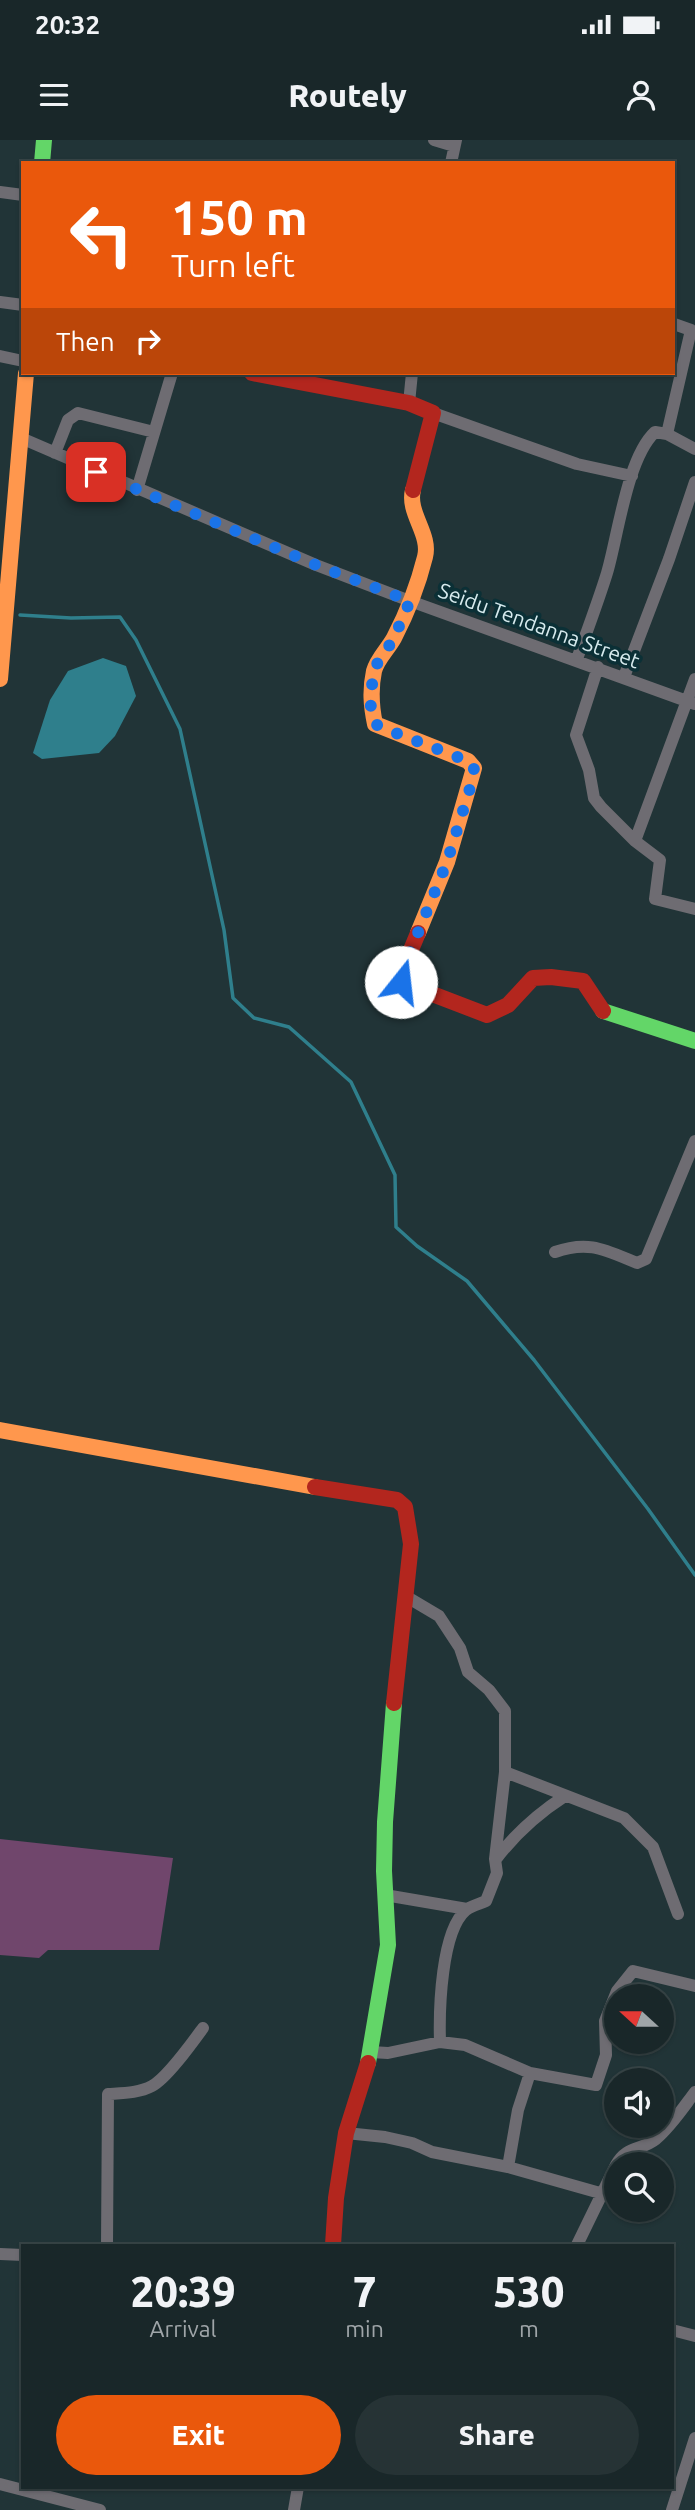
<!DOCTYPE html>
<html lang="en">
<head>
<meta charset="utf-8">
<style>
  :root { --surface:#192729; --page:#263335; --text:#f1f3f6; --muted:#9fa5a8; --line:#374446; --accent:#ea580c }
  body { margin:0; font-family:Ubuntu,sans-serif; background:var(--page); color:var(--text); height:100vh; display:flex; flex-direction:column; font-size:26px; white-space:nowrap }
  * { box-sizing:border-box; margin:0 }
  p { font-size:23px; color:var(--muted) }
  .icon { flex:none; width:38px; height:38px; fill:none; stroke:currentColor; stroke-width:2; stroke-linecap:round; stroke-linejoin:round }
  .map { position:relative; flex:1; overflow:hidden }
  .details { position:absolute; left:21px; top:2104px; width:653px; height:245px; display:flex; flex-direction:column; background:var(--surface); border-radius:0px; box-shadow:0 2px 5px #0004,0 0 0 2px var(--line) }
  .details>* { flex:none }
  .guide { position:absolute; left:21px; top:21px; width:654px; height:214px; border-radius:0px; box-shadow:0 2px 5px #0004,0 0 0 2px var(--line); background:#ea580c; color:#fff; overflow:hidden }
  .needle { width:46px; rotate:291deg }
  .controls { position:absolute; left:604px; top:1844px; display:grid; gap:14px }
  .controls a { display:grid; place-items:center; width:70px; height:70px; border-radius:50%; background:var(--surface); box-shadow:0 2px 5px #0004,0 0 0 2px var(--line); font-size:35px }
  .pin { position:absolute; display:grid; place-items:center; width:60px; height:60px; color:#fff; margin:-30px; border-radius:14px; box-shadow:0 4px 10px #0006 }
  .me { position:absolute; width:77px; margin:-38px; rotate:16deg; stroke-linejoin:round; filter:drop-shadow(0 0 5px #0008) }
  .turn { display:flex; align-items:center; gap:24px; height:147px; padding:0 35px; font-size:32px }
  .turn .icon { width:91px; height:91px; stroke-width:2.5 }
  .turn b { display:block; font-size:49px; line-height:60px }
  .then { display:flex; align-items:center; height:66px; padding:0 35px; background:#0003; gap:14px; font-size:26px }
  .eta { display:flex; justify-content:space-evenly; align-items:center; height:119px; text-align:center }
  .eta b { font-size:42px; font-weight:800; line-height:49px }
  .cta { display:flex; gap:14px; margin-top:auto; padding:14px 35px }
  .cta a { flex:1; height:80px; border-radius:42px; background:var(--accent); color:#fff; font-size:28px; font-weight:800; line-height:80px; text-align:center }
  .cta a+a { background:var(--page); color:var(--text) }
  .status { display:flex; justify-content:space-between; align-items:center; height:49px; padding:0 35px; background:var(--surface); direction:ltr }
  .status svg { height:19px; fill:currentColor }
  header { display:flex; justify-content:space-between; align-items:center; height:91px; padding:0 35px; background:var(--surface); font-size:32px; font-weight:800 }
  .map>svg:first-child { display:block }
</style>
</head>
<body>
<div class="status"><b>20:32</b><svg viewBox="0 0 49 12"><path d="M0 12V9h3v3zM5 12V6h3v6zM10 12V3h3v9zM15 12V0h3v12zM26 1h20v11H26zM47 4h2v5h-2z"/></svg></div>
<header><svg class="icon" aria-label="menu" viewBox="0 0 24 24"><path d="M4 6h16M4 12h16M4 18h16"/></svg>Routely<svg class="icon" aria-label="person" viewBox="0 0 24 24"><circle cx="12" cy="8" r="4"/><path d="M4 21q1-7 8-7t8 7"/></svg></header>
<div class="map">
<svg width="695" height="2370" viewBox="0 0 695 2370">
  <rect width="100%" height="100%" fill="#213437"/>
  <path fill="#70466c" d="M0,1699L173,1718L159,1810H48L39,1818L0,1815Z"/>
  <path fill="#2f7f8c" d="M103,518L126,526L136,556L115,596L99,613L42,619L33,613L50,560L68,531Z"/>
  <g fill="none" stroke-linecap="round" stroke-linejoin="round">
    <path stroke="#2f7f8c" stroke-width="3.5" d="M20,475L71,478L120,477L136,500L180,589L224,790L233,858L254,878L289,887L351,942L395,1035L396,1087L417,1106L467,1141L534,1220L648,1369L695,1435"/>
    <path stroke="#6e6c72" stroke-width="12" d="M434,0L454,6
      M451,23L456,0
      M0,52L23,55
      M0,162L23,165
      M674,184L691,190L667,294L695,309
      M0,216L23,221
      M409,263L412,233
      M433,273L577,324L632,336
      M21,298L316,425L410,461L695,564
      M55,313L68,280L78,273L154,292
      M137,350L172,233
      M577,519C587,491 598,462 607,433C618,396 627,318 655,292L667,294
      M598,527L576,595L589,630L594,658L601,667L635,701L660,720L655,759L695,769
      M624,537L669,419L695,342
      M635,701L695,539
      M555,1112C589,1100 605,1110 637,1123L646,1119L695,1001
      M407,1457L439,1476L460,1508L468,1532L489,1550L505,1571V1632L495,1719L497,1733L486,1761C479,1764 471,1766 466,1770C441,1791 439,1870 440,1902
      M505,1632L624,1678L653,1707L678,1774
      M496,1719C516,1693 537,1674 565,1656
      M385,1755L467,1769
      M371,1912L388,1913L440,1902L465,1905L530,1933L596,1945L606,1915L605,1881L617,1851L633,1831L695,1846
      M346,1993L385,1997L412,2003L432,2012L508,2027L600,2053
      M616,2025C627,2005 641,2011 656,1999C672,1985 683,1968 695,1952
      M508,2027L518,1970L530,1933
      M107,2105L108,1954C123,1953 139,1953 152,1946C167,1938 192,1903 203,1888
      M577,2105L616,2025
      M0,2114L23,2115
      M672,2190L695,2196
      M0,2344L100,2370
      M294,2370L298,2347
      M672,2370L695,2298"/>
    <path stroke="#63d668" stroke-width="16" d="M42,23L44,0
      M603,871L695,901
      M368,1923L388,1805L384,1731L385,1682L394,1563"/>
    <path stroke="#ff974d" stroke-width="16" d="M413,350C407,373 431,394 425,417C418,445 407,473 394,498C388,509 377,519 374,531C370,550 371,565 375,584L468,621L474,628L447,722L418,793
      M0,539L26,233
      M0,1290L315,1347"/>
    <path stroke="#b3261e" stroke-width="16" d="M252,233L409,263L433,273L413,350
      M418,793L401,834V842L487,875L508,865L533,838L551,837L583,841L603,871
      M315,1347L397,1360L405,1367L411,1404L394,1563
      M333,2105L336,2058L346,1993L368,1923"/>
  </g>
  <g fill="none" stroke-linecap="round" stroke-linejoin="round">
    <path stroke="#1a73e8" stroke-width="12" stroke-dasharray="0 21.6" d="M96,332L316,425L410,461L393,500L375,527L370,557L372,579L375,584L388,590L468,621L474,628L472,642L447,722L401,834V842"/>
  </g>
  <g text-anchor="middle" stroke-width="7" stroke-linejoin="round" paint-order="stroke">
    <g font-size="21" fill="#d7ebee" stroke="#0b3036">
      <text transform="translate(539 486) rotate(20)" y="7">Seidu Tendanna Street</text>
    </g>
  </g>
</svg>
<div class="controls">
<a><svg class="needle" viewBox="-14 -14 28 28"><path d="M0-13l5 13h-10z" fill="#e53935"/><path d="M0 13l5-13h-10z" fill="#9fa5a8"/></svg></a>
<a><svg class="icon" aria-label="sound" viewBox="0 0 24 24"><path d="M4 9h4l5-4v14l-5-4H4zM17 9q2 3 0 6"/></svg></a>
<a><svg class="icon" aria-label="search" viewBox="0 0 24 24"><circle cx="10" cy="10" r="6"/><path d="M15 15l6 6"/></svg></a>
</div>
<div class="pin" style="left:96px;top:332px;background:#d93025"><svg class="icon" aria-label="arrive" viewBox="0 0 24 24"><path d="M6 21V4h12l-3 4 3 4H6"/></svg></div>
<svg class="me" style="left:401px;top:842px" viewBox="-20 -20 40 40"><circle r="19" fill="#fff"/><path d="M0-13L10 11 0 6-10 11z" fill="#1a73e8"/></svg>
<div class="guide">
<div class="turn"><svg class="icon" aria-label="left" viewBox="0 0 24 24"><path d="M17 20v-9H6M10 6l-5 5 5 5"/></svg><div><b>150 m</b>Turn left</div></div>
<div class="then">Then<svg class="icon" aria-label="right" viewBox="0 0 24 24"><path d="M7 20v-9h11M14 6l5 5-5 5"/></svg></div>
</div>
<section class="details">
<div class="eta">
<div><b>20:39</b><p>Arrival</p></div>
<div><b>7</b><p>min</p></div>
<div><b>530</b><p>m</p></div>
</div>
<div class="cta"><a>Exit</a><a>Share</a></div>
</section>
</div>
</body>
</html>
